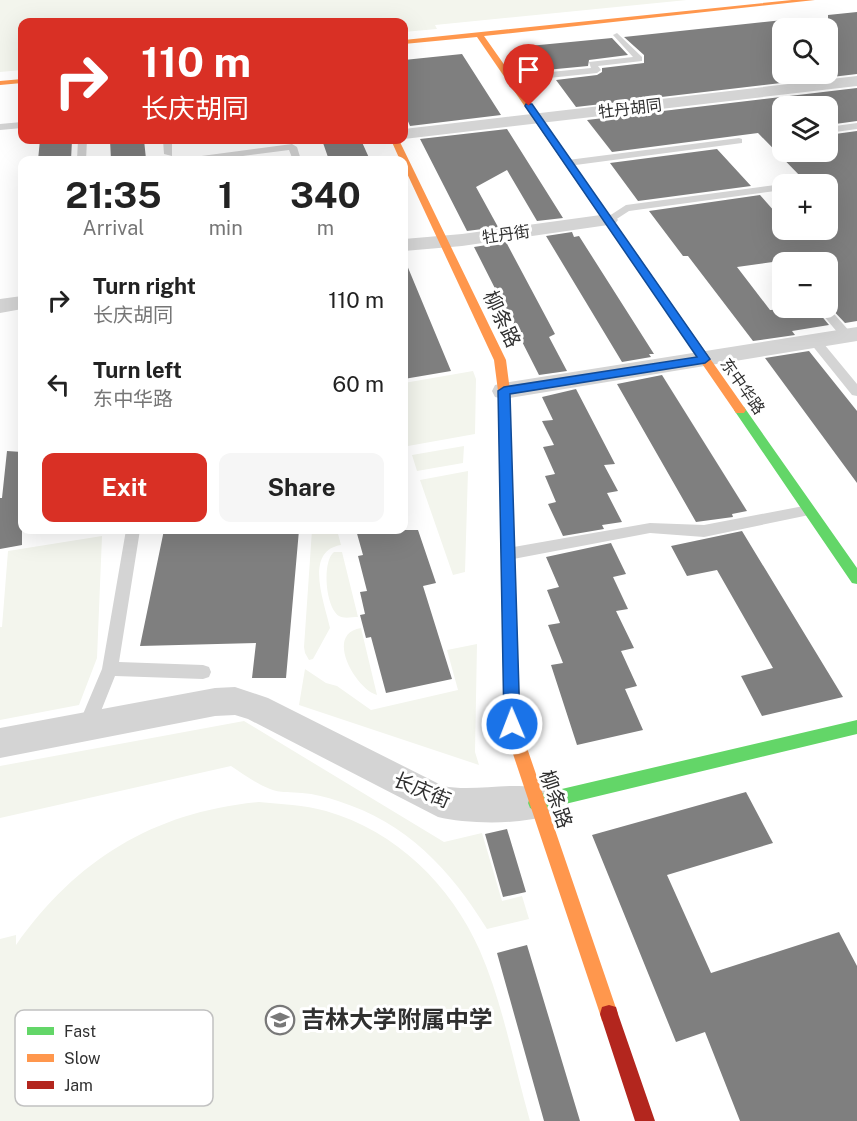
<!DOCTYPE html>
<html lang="en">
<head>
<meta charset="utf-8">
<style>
  :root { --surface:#fff; --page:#f6f6f6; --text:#222; --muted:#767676; --accent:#d93025 }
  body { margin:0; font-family:"Public Sans","Noto Sans SC",sans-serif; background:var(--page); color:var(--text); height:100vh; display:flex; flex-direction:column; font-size:22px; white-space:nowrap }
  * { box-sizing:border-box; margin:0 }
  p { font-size:20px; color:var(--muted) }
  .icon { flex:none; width:33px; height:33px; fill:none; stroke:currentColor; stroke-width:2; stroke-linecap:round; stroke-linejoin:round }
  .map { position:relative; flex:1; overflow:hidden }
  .side { position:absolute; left:18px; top:156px; width:390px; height:378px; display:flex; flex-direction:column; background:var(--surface); border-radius:12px; box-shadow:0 6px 24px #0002 }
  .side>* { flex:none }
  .hud { position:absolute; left:18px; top:18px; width:390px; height:126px; border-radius:12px; box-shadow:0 6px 24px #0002; background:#d93025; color:#fff; overflow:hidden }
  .buttons { position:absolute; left:772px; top:18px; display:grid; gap:12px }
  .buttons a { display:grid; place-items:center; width:66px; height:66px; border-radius:12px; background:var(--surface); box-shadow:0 6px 24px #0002; font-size:30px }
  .pin { position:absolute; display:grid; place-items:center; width:51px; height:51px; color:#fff; margin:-62px -26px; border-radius:50% 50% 50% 0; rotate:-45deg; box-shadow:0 0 6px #0007 }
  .pin .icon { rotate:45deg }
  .me { position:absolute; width:66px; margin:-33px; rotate:359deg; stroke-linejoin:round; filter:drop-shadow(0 0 4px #0008) }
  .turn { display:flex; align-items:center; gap:21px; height:126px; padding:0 24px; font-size:27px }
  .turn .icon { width:78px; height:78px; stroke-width:2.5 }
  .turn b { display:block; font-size:42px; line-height:51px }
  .eta { display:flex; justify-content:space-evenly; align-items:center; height:102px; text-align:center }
  .eta b { font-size:36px; font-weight:700; line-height:42px }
  .button { display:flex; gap:12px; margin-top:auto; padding:12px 24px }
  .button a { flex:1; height:69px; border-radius:12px; background:var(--accent); color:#fff; font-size:24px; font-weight:700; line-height:69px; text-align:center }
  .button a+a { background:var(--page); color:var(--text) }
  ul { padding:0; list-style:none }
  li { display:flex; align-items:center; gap:18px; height:84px; padding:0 24px }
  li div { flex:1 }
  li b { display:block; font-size:22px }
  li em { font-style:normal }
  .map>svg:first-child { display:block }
</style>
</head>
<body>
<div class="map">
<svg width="857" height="1121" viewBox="0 0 857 1121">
  <rect width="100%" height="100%" fill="#fff"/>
  <path fill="#f3f5ed" d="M0,0H687L435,25L437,29L404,32V22H22V70L0,72Z
    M473,371L476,379L475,434L408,446L404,432V383Z
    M464,446L463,463L417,471L412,455Z
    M468,471L465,572L453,575L420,480Z
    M312,530H337L341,545C303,551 325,604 330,628L313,659L309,660L305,653L304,647Z
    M102,536L97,658L79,705L0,720V627H2L8,551Z
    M334,552H342L358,617C352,617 344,619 339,616C325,607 322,561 334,552Z
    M361,628L377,695C357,690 323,634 361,628Z
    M477,644L475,752L479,765L299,705L305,669L326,683L337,686L371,710L458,690L447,650Z
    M244,721L444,842L482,833L502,901L522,896L529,919L487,929C450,869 407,823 338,801C327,797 314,794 302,793C292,792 279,793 270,789C257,784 243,774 231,766L0,818V766Z
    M259,802C281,804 304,805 326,811C396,831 451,885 480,951C503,1004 514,1065 530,1121H0V939L16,935V945C77,859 154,812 259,802Z"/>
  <path fill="#7f7f7f" d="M857,12V74L576,107L556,80L597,75L602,72V68L644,63V55L624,37L783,20V74H828V15Z
    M612,38L628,55L589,60L588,66L546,70L529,46Z
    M462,54L501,115L410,126L404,112V60Z
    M857,88V121L828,125V106H783V152H828V135L857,131V321L845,323L828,305V262H808L801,258L737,267L770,310L815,308L829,325L792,331L795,335L753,341L688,256H683L649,211L760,195L775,212L783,210V230H828V185H834V178L828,175L803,179L758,133L612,152L587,120Z
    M507,129L563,218L537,221L507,170L476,187L498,227L467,231L420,139Z
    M40,140H72L71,160H38Z
    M110,140H144L146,159L111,160Z
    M322,140H361L370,160H329Z
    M717,149L751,186L638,201L610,163Z
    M572,232L574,237L579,236L654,354H649L651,357L622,362L546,236Z
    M506,242L555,334L549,337L567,371L539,375L474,247Z
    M404,258L451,371L404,379Z
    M809,351L857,411V483L765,358Z
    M662,375L747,511L732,514L733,517L696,522L617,384Z
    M576,389L615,464L604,465L618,491L607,493L622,522L602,525L604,529L563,536L548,504L556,502L545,476L555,474L543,447L554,445L542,421L553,420L542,397Z
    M7,451L22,452V545L0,549V498H2Z
    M164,530H299L286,678H252L256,643L140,646Z
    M356,530H418L436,583L423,586L452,679L386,693L371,637L366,638L360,615L365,614L360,592L367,591L358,556L363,555Z
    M742,531L843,697L762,716L741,676L773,668L717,570L687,576L671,546Z
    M611,543L626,574L613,577L628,609L616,611L634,648L621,651L637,686L625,689L643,730L577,745L551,665L563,663L548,625L560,623L547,590L559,587L546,557Z
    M746,792L773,843L667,875L711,973L839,932L857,966V1121H740L705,1032L676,1042L592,835Z
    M507,829L526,892L503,897L485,834Z
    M527,945L580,1121H544L497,953Z"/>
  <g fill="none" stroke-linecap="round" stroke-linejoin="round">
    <path fill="#d4d4d4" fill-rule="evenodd" d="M617,33L642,57V61L598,66L601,70L597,73L510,82L506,79L510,76L591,68L589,62L633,57L613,35Z
      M22,122V128L0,130V124Z
      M857,123V129L828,133V127Z
      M739,138L742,139V143L568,166L563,163L568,160Z
      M78,140H87L86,160H77Z
      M163,140H172V156L164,154Z
      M292,144L297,147L301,160H293L289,150L212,160H189L194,157Z
      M829,178L832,179V183L800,184L805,181Z
      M783,184H785H783V190L629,211L612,222L603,220L626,205Z
      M828,307L851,333V339H843L817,308Z
      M815,337L819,338L857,384V396L852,395L811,344L809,341Z
      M809,505L816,510L814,514L704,537L650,533L508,560L503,558L501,554L503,550L508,548L650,523L704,525Z
      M126,530H140L119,662L203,665L209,667L211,672L209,677L203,679L115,676L93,731L87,734L81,731L78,726L102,669Z"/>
    <path fill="#d4d4d4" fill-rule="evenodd" d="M857,76V86L404,139V129Z
      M608,214L615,216L618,220L615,224L462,246L404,251V239L462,234Z
      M22,296V309L0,313V299Z
      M857,327V341L504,399L495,397L492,391L495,385L504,383Z
      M235,687L268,698L443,786C477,793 516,779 548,791L553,803L548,815C521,825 466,824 438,817L248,719L235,715L215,716L0,758V728L215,688Z"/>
    <path fill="#63d668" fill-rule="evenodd" d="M740,406L744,407L857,568V584L852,583L736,413L734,410L736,407Z
      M505,443L511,447L520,724L525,742L523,747L517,749L511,747L504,724L499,447Z
      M857,720V734L536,811L530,808L528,803L530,798L536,795Z"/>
    <path fill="#ff974d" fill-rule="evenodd" d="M792,0H815L484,36L744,407L746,410L744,413H736L477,37L404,44V40Z
      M22,79V83L0,85V81Z
      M391,140H399L506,360L510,391L511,447L509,450H501L499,447L498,391L494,360L404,167V160H400Z
      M517,735L523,737L525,742L618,1014L616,1021L609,1023L602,1021L600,1014L509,742L511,737Z"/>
    <path fill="#b3261e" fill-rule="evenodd" d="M609,1005L616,1007L618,1014L655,1121H635L600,1014L602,1007Z"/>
  </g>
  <path fill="#1a73e8" stroke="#114b97" stroke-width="1.5" d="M526,104H532L710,359L705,363L510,394L520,724L517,729L512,731L506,729L504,724L498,391L504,387L697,357L525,106Z"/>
  <defs>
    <g id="school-ring" transform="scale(1.5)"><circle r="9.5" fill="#fff" stroke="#787878" stroke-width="1.5"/><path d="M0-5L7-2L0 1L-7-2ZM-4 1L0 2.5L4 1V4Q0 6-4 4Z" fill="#787878"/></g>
  </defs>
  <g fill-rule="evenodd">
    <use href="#school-ring" x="280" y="1020"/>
  </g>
  <g text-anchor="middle" stroke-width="6" stroke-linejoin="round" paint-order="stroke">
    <g font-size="16" fill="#303030" stroke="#fff">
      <text transform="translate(630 108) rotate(-7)" y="6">牡丹胡同</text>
      <text transform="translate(506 234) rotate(-8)" y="6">牡丹街</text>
      <text transform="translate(743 386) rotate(55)" y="6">东中华路</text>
    </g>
    <g font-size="20" fill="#303030" stroke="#fff">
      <text transform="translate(502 319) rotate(65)" y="7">柳条路</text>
      <text transform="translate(422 790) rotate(23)" y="7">长庆街</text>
      <text transform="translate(556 799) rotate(71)" y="7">柳条路</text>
    </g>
    <g font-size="24" font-weight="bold" fill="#303030" stroke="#fff" text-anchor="start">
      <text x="301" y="1028">吉林大学附属中学</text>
    </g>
  </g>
  <rect x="15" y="1010" width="198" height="96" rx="9" fill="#fff" stroke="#c1c1c1" stroke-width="1.5"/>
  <rect x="27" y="1027" width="27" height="8" fill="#63d668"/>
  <rect x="27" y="1054" width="27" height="8" fill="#ff974d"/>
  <rect x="27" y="1081" width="27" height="8" fill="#b3261e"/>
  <g font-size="16" fill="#303030">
    <text x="64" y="1037">Fast</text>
    <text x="64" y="1064">Slow</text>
    <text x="64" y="1091">Jam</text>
  </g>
</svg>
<div class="buttons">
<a><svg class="icon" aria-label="search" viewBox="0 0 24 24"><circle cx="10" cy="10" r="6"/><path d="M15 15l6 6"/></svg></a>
<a><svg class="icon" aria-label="layers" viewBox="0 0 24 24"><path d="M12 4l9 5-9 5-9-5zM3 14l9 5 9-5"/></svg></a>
<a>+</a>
<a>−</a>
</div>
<div class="pin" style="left:529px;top:106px;background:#d93025"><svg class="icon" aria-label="arrive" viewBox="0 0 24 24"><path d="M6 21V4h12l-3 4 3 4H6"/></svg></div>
<svg class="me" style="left:512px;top:724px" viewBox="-20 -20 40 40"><circle r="17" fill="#1a73e8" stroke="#fff" stroke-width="3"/><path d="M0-11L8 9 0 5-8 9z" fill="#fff"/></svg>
<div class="hud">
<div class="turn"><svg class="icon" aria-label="right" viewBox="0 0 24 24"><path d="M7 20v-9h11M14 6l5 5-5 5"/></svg><div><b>110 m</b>长庆胡同</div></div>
</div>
<section class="side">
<div class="eta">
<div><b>21:35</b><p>Arrival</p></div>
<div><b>1</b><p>min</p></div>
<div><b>340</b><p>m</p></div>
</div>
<ul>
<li><svg class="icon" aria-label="right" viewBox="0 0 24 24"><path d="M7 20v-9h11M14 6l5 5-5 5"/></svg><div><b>Turn right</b><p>长庆胡同</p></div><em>110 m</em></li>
<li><svg class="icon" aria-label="left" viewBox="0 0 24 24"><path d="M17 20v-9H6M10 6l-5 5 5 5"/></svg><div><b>Turn left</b><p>东中华路</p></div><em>60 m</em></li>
</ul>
<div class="button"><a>Exit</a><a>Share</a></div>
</section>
</div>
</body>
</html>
